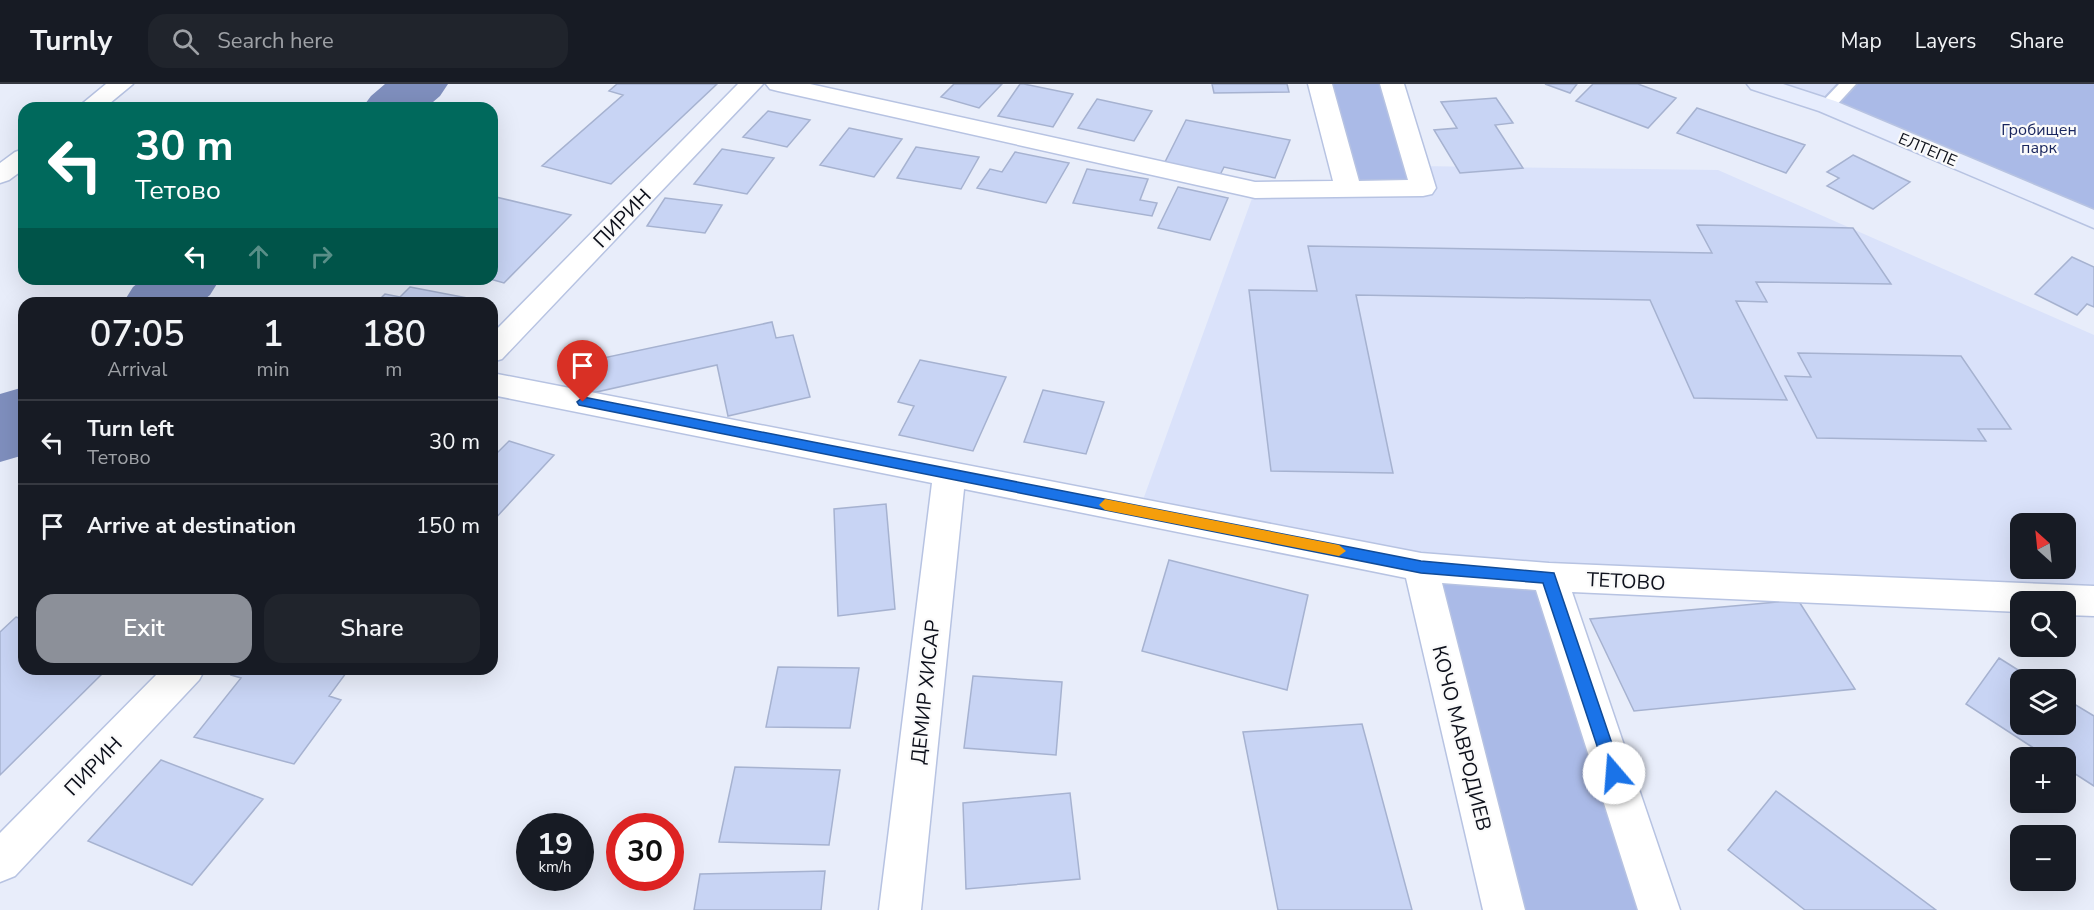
<!DOCTYPE html>
<html lang="en">
<head>
<meta charset="utf-8">
<style>
  :root { --surface:#171b24; --page:#20242c; --text:#f1f3f6; --muted:#9ea1a6; --line:#363941; --accent:#8c9099 }
  body { margin:0; font-family:"Nunito Sans",sans-serif; background:var(--page); color:var(--text); height:100vh; display:flex; flex-direction:column; font-size:22px; white-space:nowrap }
  * { box-sizing:border-box; margin:0 }
  p { font-size:20px; color:var(--muted) }
  .icon { flex:none; width:33px; height:33px; fill:none; stroke:currentColor; stroke-width:2; stroke-linecap:round; stroke-linejoin:round }
  .map { position:relative; flex:1; overflow:hidden }
  .sheet { position:absolute; left:18px; top:213px; width:480px; height:378px; display:flex; flex-direction:column; background:var(--surface); border-radius:18px; box-shadow:0 6px 24px #0002 }
  .sheet>* { flex:none }
  .guide { position:absolute; left:18px; top:18px; width:480px; height:183px; border-radius:18px; box-shadow:0 6px 24px #0002; background:#00695c; color:#fff; overflow:hidden }
  .needle { width:39px; rotate:333deg }
  .controls { position:absolute; left:2010px; top:429px; display:grid; gap:12px }
  .controls a { display:grid; place-items:center; width:66px; height:66px; border-radius:12px; background:var(--surface); box-shadow:0 6px 24px #0002; font-size:30px }
  .speed { position:absolute; left:516px; top:729px; display:flex; gap:12px; font-size:30px; font-weight:700; text-align:center }
  .speed>* { display:grid; place-content:center; width:78px; height:78px; border-radius:50%; background:var(--surface); box-shadow:0 6px 24px #0002; line-height:1 }
  .speed small { font-size:15px; font-weight:400 }
  .speed .limit { border:9px solid #d22; background:#fff; color:#111 }
  .pin { position:absolute; display:grid; place-items:center; width:51px; height:51px; color:#fff; margin:-62px -26px; border-radius:50% 50% 50% 0; rotate:-45deg; box-shadow:0 0 6px #0007 }
  .pin .icon { rotate:45deg }
  .me { position:absolute; width:66px; margin:-33px; rotate:342deg; stroke-linejoin:round; filter:drop-shadow(0 0 4px #0008) }
  .turn { display:flex; align-items:center; gap:21px; height:126px; padding:0 18px; font-size:27px }
  .turn .icon { width:78px; height:78px; stroke-width:2.5 }
  .turn b { display:block; font-size:42px; line-height:51px }
  .lanes { display:flex; align-items:center; height:57px; padding:0 18px; background:#0003; justify-content:center; gap:30px; direction:ltr }
  .lanes .off { opacity:.35 }
  .eta { display:flex; justify-content:space-evenly; align-items:center; height:102px; text-align:center }
  .eta b { font-size:36px; font-weight:600; line-height:42px }
  .action { display:flex; gap:12px; margin-top:auto; padding:12px 18px }
  .action a { flex:1; height:69px; border-radius:18px; background:var(--accent); color:#fff; font-size:24px; font-weight:600; line-height:69px; text-align:center }
  .action a+a { background:var(--page); color:var(--text) }
  ul { padding:0; list-style:none }
  li { display:flex; align-items:center; gap:18px; height:84px; padding:0 18px; border-top:2px solid var(--line) }
  li div { flex:1 }
  li b { display:block; font-size:22px }
  li em { font-style:normal }
  header { display:flex; align-items:center; gap:36px; box-sizing:border-box; height:84px; padding:0 30px; background:var(--surface); border-bottom:2px solid var(--line) }
  header strong { font-size:28px }
  nav { display:flex; gap:33px; margin-inline-start:auto; font-size:21px }
  .search { width:420px; height:54px; background:var(--page); display:flex; align-items:center; gap:15px; box-sizing:border-box; padding:0 21px; border-radius:18px; color:var(--muted); font-size:22px }
  .map>svg:first-child { display:block }
</style>
</head>
<body>
<header>
<strong>Turnly</strong>
<div class="search"><svg class="icon" aria-label="search" viewBox="0 0 24 24"><circle cx="10" cy="10" r="6"/><path d="M15 15l6 6"/></svg>Search here</div>
<nav><a>Map</a><a>Layers</a><a>Share</a></nav>
</header>
<div class="map">
<svg width="2094" height="826" viewBox="0 0 2094 826">
  <rect width="100%" height="100%" fill="#e8edfa"/>
  <path fill="#dae2fa" fill-rule="evenodd" d="M1759,0H1848L1827,22Z
    M1416,82L1718,86L2094,251V517L1549,493L1139,427L1255,106L1348,105ZM2020,440H2066V484H2020Z"/>
  <path fill="#aabae7" d="M1320,0H1392L1423,104L1348,105Z
    M1848,0H2094V136L1827,22Z
    M1421,483L1549,493L1659,826H1504Z"/>
  <g fill="none" stroke-linecap="round" stroke-linejoin="round">
    <path fill="#7f8fbe" fill-rule="evenodd" d="M385,0H448L440,12L426,24H362L371,12Z
      M143,195H220L210,211L200,219H123L133,203Z
      M24,303V371L0,378V310Z"/>
  </g>
  <path fill="#c8d4f4" stroke="#a6b2d0" stroke-width="1.5" d="M617,0H717L611,100L542,82L623,11L609,7Z
    M954,0H1002L979,24L941,13Z
    M1020,0H1024L1073,10L1053,43L998,32Z
    M1212,0H1287L1289,8L1214,9Z
    M1545,0H1577L1570,9Z
    M1593,0H1638L1676,14L1648,44L1576,17Z
    M1496,14L1513,39L1495,41L1523,84L1460,89L1434,46L1457,44L1441,18Z
    M1097,15L1152,27L1134,57L1078,44Z
    M1697,24L1805,61L1786,89L1677,49Z
    M768,27L810,36L787,63L743,53Z
    M1186,36L1290,56L1275,94L1224,83L1218,95L1162,84Z
    M849,44L902,55L874,93L820,81Z
    M916,63L979,73L961,105L897,94Z
    M722,65L774,74L747,110L694,100Z
    M1015,68L1069,79L1046,119L977,104L990,85L1002,88Z
    M1853,71L1910,98L1873,125L1827,102L1839,94L1827,88Z
    M1087,85L1148,95L1140,116L1157,119L1152,132L1073,119Z
    M1178,103L1228,114L1210,156L1158,144Z
    M496,113L571,131L504,199L490,195H492V117Z
    M665,114L722,121L705,149L647,142Z
    M1697,141L1853,144L1891,200L1756,198L1767,218L1736,217L1787,316L1694,314L1650,216L1356,211L1393,389L1271,387L1249,206L1317,207L1308,162L1712,169Z
    M2072,173L2094,183V223L2087,220L2077,231L2035,210Z
    M410,203L483,217L376,219L385,210L400,213Z
    M772,238L776,254L793,251L810,313L728,332L717,281L592,309L589,277Z
    M1798,269L1961,272L2011,345H1978L1986,357L1817,354L1785,292L1811,293Z
    M920,276L1006,293L973,367L899,351L914,322L898,318Z
    M1043,306L1104,318L1086,370L1024,358Z
    M509,357L554,371L492,438V374Z
    M886,420L895,525L838,532L834,425Z
    M1169,476L1308,511L1287,606L1142,567Z
    M1798,516L1855,605L1634,627L1590,535Z
    M16,533L24,536V585H107L0,691V548Z
    M1999,574L2034,596H2020V640H2066V615L2094,632V702L2066,684V674H2049L1966,620Z
    M778,583L859,584L850,644L766,643Z
    M235,585H349L329,612L341,616L294,680L194,653L241,594L231,591Z
    M973,592L1062,598L1056,671L964,664Z
    M1362,640L1412,826H1278L1243,648Z
    M161,676L263,715L192,801L88,757Z
    M735,683L840,686L829,761L719,758Z
    M1776,707L1936,826H1805L1728,766Z
    M1070,709L1080,795L966,805L963,719Z
    M825,787L821,826H694L700,790Z"/>
  <g fill="none" stroke-linecap="round" stroke-linejoin="round">
    <g stroke="#b7c3e2" stroke-width="4">
      <path id="lane" d="M1839,0H1856L1833,25H1821L1819,22L1821,19Z"/>
    </g>
    <g stroke="#b7c3e2" stroke-width="3">
      <path id="street" d="M106,0H133L104,24H77Z
        M738,0H763L502,275L492,278V250Z
        M766,0H810L1255,98L1333,97L1308,0H1332L1359,97L1408,96L1380,0H1404L1436,104L1432,110L1423,112L1255,114L778,7L770,5Z
        M24,65V85L9,96L0,99V79L15,68Z
        M492,289L1421,469L1549,479L2094,502V532L2066,531V518H2020V528L1572,508L1680,826H1638L1536,506L1442,499L1525,826H1483L1406,494L964,405L921,826H879L932,399L492,311Z
        M162,585H205L199,596L15,792L0,798V749Z"/>
    </g>
    <g stroke="#b7c3e2" stroke-width="3">
      <path id="secondary" d="M1747,0H1783L1835,17L2094,126V144L1819,27L1751,5Z"/>
    </g>
    <use href="#lane" fill="#fff" fill-rule="evenodd"/>
    <use href="#street" fill="#fff" fill-rule="evenodd"/>
    <use href="#secondary" fill="#e7edfd" fill-rule="evenodd"/>
  </g>
  <path fill="#1a73e8" stroke="#114b97" stroke-width="1.5" d="M583,313L1421,477L1554,489L1622,689L1620,694L1614,697L1608,694L1606,689L1543,499L1421,489L579,321L577,318Z"/>
  <path fill="#f59e0b" d="M1105,415L1339,461L1346,467L1339,472L1105,426L1099,421Z"/>
  <g text-anchor="middle" stroke-width="4.5" stroke-linejoin="round" paint-order="stroke">
    <g font-size="16" fill="#18255e" stroke="#fafafa">
      <text x="2039" y="51">Гробищен<tspan x="2039" dy="18">парк</tspan></text>
    </g>
    <g font-size="16" fill="#0d101b" stroke="#fafafa">
      <text transform="translate(1928 65) rotate(23)" y="6">ЕЛТЕПЕ</text>
    </g>
    <g font-size="20" fill="#0d101b" stroke="#fafafa">
      <text transform="translate(622 134) rotate(-46)" y="7">ПИРИН</text>
      <text transform="translate(1626 497) rotate(3)" y="7">ТЕТОВО</text>
      <text transform="translate(925 608) rotate(-84)" y="7">ДЕМИР ХИСАР</text>
      <text transform="translate(1462 654) rotate(76)" y="7">КОЧО МАВРОДИЕВ</text>
      <text transform="translate(93 682) rotate(-46)" y="7">ПИРИН</text>
    </g>
  </g>
</svg>
<div class="controls">
<a><svg class="needle" viewBox="-14 -14 28 28"><path d="M0-13l5 13h-10z" fill="#e53935"/><path d="M0 13l5-13h-10z" fill="#9ea1a6"/></svg></a>
<a><svg class="icon" aria-label="search" viewBox="0 0 24 24"><circle cx="10" cy="10" r="6"/><path d="M15 15l6 6"/></svg></a>
<a><svg class="icon" aria-label="layers" viewBox="0 0 24 24"><path d="M12 4l9 5-9 5-9-5zM3 14l9 5 9-5"/></svg></a>
<a>+</a>
<a>−</a>
</div>
<div class="speed"><div>19<small>km/h</small></div><div class="limit">30</div></div>
<div class="pin" style="left:583px;top:318px;background:#d93025"><svg class="icon" aria-label="arrive" viewBox="0 0 24 24"><path d="M6 21V4h12l-3 4 3 4H6"/></svg></div>
<svg class="me" style="left:1614px;top:689px" viewBox="-20 -20 40 40"><circle r="19" fill="#fff"/><path d="M0-13L10 11 0 6-10 11z" fill="#1a73e8"/></svg>
<div class="guide">
<div class="turn"><svg class="icon" aria-label="left" viewBox="0 0 24 24"><path d="M17 20v-9H6M10 6l-5 5 5 5"/></svg><div><b>30 m</b>Тетово</div></div>
<div class="lanes"><svg class="icon" aria-label="left" viewBox="0 0 24 24"><path d="M17 20v-9H6M10 6l-5 5 5 5"/></svg><svg class="icon off" aria-label="ahead" viewBox="0 0 24 24"><path d="M12 20V5M6 11l6-6 6 6"/></svg><svg class="icon off" aria-label="right" viewBox="0 0 24 24"><path d="M7 20v-9h11M14 6l5 5-5 5"/></svg></div>
</div>
<section class="sheet">
<div class="eta">
<div><b>07:05</b><p>Arrival</p></div>
<div><b>1</b><p>min</p></div>
<div><b>180</b><p>m</p></div>
</div>
<ul>
<li><svg class="icon" aria-label="left" viewBox="0 0 24 24"><path d="M17 20v-9H6M10 6l-5 5 5 5"/></svg><div><b>Turn left</b><p>Тетово</p></div><em>30 m</em></li>
<li><svg class="icon" aria-label="arrive" viewBox="0 0 24 24"><path d="M6 21V4h12l-3 4 3 4H6"/></svg><div><b>Arrive at destination</b></div><em>150 m</em></li>
</ul>
<div class="action"><a>Exit</a><a>Share</a></div>
</section>
</div>
</body>
</html>
